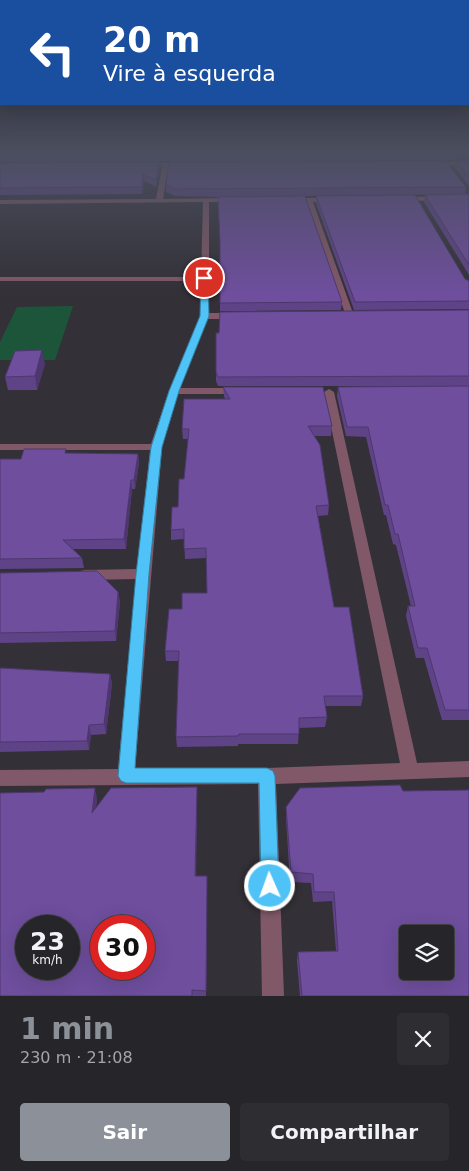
<!DOCTYPE html>
<html lang="pt">
<head>
<meta charset="utf-8">
<style>
  :root { --surface:#262529; --page:#2e2d31; --text:#f1f3f6; --muted:#a4a5a8; --line:#424246; --accent:#8c9099 }
  body { margin:0; font-family:"DejaVu Sans",sans-serif; background:var(--page); color:var(--text); height:100vh; display:flex; flex-direction:column; font-size:19px; white-space:nowrap }
  * { box-sizing:border-box; margin:0 }
  p { font-size:16px; color:var(--muted) }
  .icon { flex:none; width:28px; height:28px; fill:none; stroke:currentColor; stroke-width:2; stroke-linecap:round; stroke-linejoin:round }
  .map { position:relative; height:996px; overflow:hidden }
  .sheet { display:flex; flex-direction:column; background:var(--surface); flex:1 }
  .sheet>* { flex:none }
  .guide { position:absolute; left:0px; top:0px; width:470px; height:105px; box-shadow:0 5px 20px #0002,0 0 0 1px var(--line); background:#1a4fa0; color:#fff; overflow:hidden }
  .tools { position:absolute; left:399px; top:925px; display:grid; gap:10px }
  .tools a { display:grid; place-items:center; width:55px; height:55px; border-radius:5px; background:var(--surface); box-shadow:0 5px 20px #0002,0 0 0 1px var(--line); font-size:25px }
  .speed { position:absolute; left:15px; top:915px; display:flex; gap:10px; font-size:25px; font-weight:700; text-align:center }
  .speed>* { display:grid; place-content:center; width:65px; height:65px; border-radius:50%; background:var(--surface); box-shadow:0 5px 20px #0002,0 0 0 1px var(--line); line-height:1 }
  .speed small { font-size:12px; font-weight:400 }
  .speed .limit { border:8px solid #d22; background:#fff; color:#111 }
  .pin { position:absolute; display:grid; place-items:center; width:42px; height:42px; color:#fff; margin:-21px; border:2px solid #fff; border-radius:50%; box-shadow:0 1px 5px #0007 }
  .me { position:absolute; width:55px; margin:-28px; rotate:358deg; stroke-linejoin:round; filter:drop-shadow(0 0 4px #0008) }
  .turn { display:flex; align-items:center; gap:18px; height:105px; padding:0 20px; font-size:22px }
  .turn .icon { width:65px; height:65px; stroke-width:2.5 }
  .turn b { display:block; font-size:35px; line-height:42px }
  .round { display:grid; place-items:center; flex:none; width:52px; height:52px; border-radius:5px; background:var(--page) }
  .overview { display:flex; align-items:center; justify-content:space-between; height:85px; padding:0 20px }
  h1 { font-size:30px; font-weight:700; line-height:38px; color:var(--accent) }
  .cta { display:flex; gap:10px; margin-top:auto; padding:10px 20px }
  .cta a { flex:1; height:58px; border-radius:5px; background:var(--accent); color:#fff; font-size:20px; font-weight:700; line-height:58px; text-align:center }
  .cta a+a { background:var(--page); color:var(--text) }
  .map>svg:first-child { display:block }
</style>
</head>
<body>
<div class="map">
<svg width="469" height="996" viewBox="0 0 469 996">
  <rect width="100%" height="100%" fill="#333137"/>
  <path fill="#1c553a" d="M73,306L55,360H0V342L17,307Z"/>
  <g fill="none" stroke-linecap="round" stroke-linejoin="round">
    <path fill="#805867" fill-rule="evenodd" d="M432,162H469V166L430,165Z
      M144,163H184L187,165L184,167H168L163,199L234,198L237,200L234,202H209V313H237L241,316L237,319H207L180,388H239L244,391L239,394H178L162,447L135,769L267,768L400,763L324,392L329,389L334,392L417,763L469,761V777L276,784L284,996H262L258,784L0,786V770L118,769L136,579L85,580L80,579L78,575L80,571L85,570L137,569L150,450H0V444H151L169,391L200,316V281H0V277H201L203,202L0,204V200L156,199L162,167L142,166Z
      M469,196V200L402,201L399,199L402,197Z
      M289,198H332L335,200L332,202H313L354,316L353,318L350,319L346,316L306,202L287,201L286,200Z"/>
  </g>
  <path fill="#5f4387" d="M0,152L457,154L456,160L0,162Z
    M460,152H469V160Z
    M456,161H469V186L455,168Z
    M159,162L160,169L156,187L144,181L142,194L0,195V163Z
    M166,185L466,187L465,194L218,197L175,196L166,192Z
    M469,194V275L424,202L425,195Z
    M316,196L469,281V309L354,310L316,203Z
    M220,247L342,302L341,310L220,311Z
    M469,310V720H442L424,658H416L406,616L408,606H411L396,545L393,544L386,515H384L366,437L346,436L337,396L338,387L459,386H218L216,381V333Z
    M45,364L37,390H8L5,377Z
    M223,387L332,426L331,436H314L329,505L328,515L318,516L334,607L363,696L361,706H325L327,717L325,727L299,728L298,744H238V746L177,747L176,737L179,661H166L165,651L182,609L207,593L206,558L185,559L184,539L171,540V530L178,507L184,479L188,439H183L182,429L225,399L224,396Z
    M67,453L138,454L139,463L135,489H132L126,549H73L82,558L84,568L0,569V459H21Z
    M0,573L118,592L120,602L116,641L0,643Z
    M0,668L110,674L112,684L106,734L91,735L89,750L0,752Z
    M197,787V796L196,876L207,885L206,996H0L97,798L96,808Z
    M286,807L469,996H300L297,961L298,952L336,951L332,901L313,902L311,883L290,882L286,818Z"/>
  <path fill="#4d376e" d="M159,162L160,169L156,187V180Z
    M143,174L144,181L142,194V187Z
    M42,350L45,364L37,390L35,376Z
    M138,454L139,463L135,489L134,480Z
    M131,480L132,489L126,549L124,539Z
    M118,592L120,602L116,641L115,631Z
    M110,674L112,684L106,734L104,724Z
    M89,725L91,735L89,750L87,741Z
    M197,787V796L195,885V876Z
    M95,788L97,798L94,822L92,813Z"/>
  <path fill="#6e4e9d" stroke="#4d376e" fill-rule="evenodd" d="M0,152H456L457,154L0,156Z
    M445,161L466,187L175,189L166,185L169,162Z
    M456,161H469V177Z
    M159,162L156,180L143,174L142,187L0,188V163Z
    M469,194V265L425,195Z
    M415,195L465,279L469,281V301L355,302L316,196Z
    M305,196L342,302L220,303V242L218,197Z
    M469,310V376L218,377L216,372V333H219L220,312Z
    M42,350L35,376L5,377L15,351Z
    M469,386V710H445L427,648H418L408,606H415L398,534H395L388,505H385L368,427H347L338,387Z
    M223,387H323L332,426H308L320,445L329,505L316,506L334,607H349L363,696H324L327,717L299,718V734H239L238,736L176,737L179,651H165L169,609H182V593H207L206,548L184,549V529L171,530L172,507H178L179,479H184L189,429H182L184,399H230Z
    M24,449H66L65,453L138,454L134,480H131L124,539L63,540L82,558L0,559V459H21Z
    M97,571L118,592L115,631L0,633V573Z
    M0,668L110,674L104,724L89,725L87,741L0,742Z
    M400,785L403,791L469,790V996H302L298,952L338,951L334,892H314L313,874L291,872L286,807L300,788ZM408,934H445V971H408Z
    M197,787L195,876H207L206,991L192,990V996H0V793L44,792L46,789L95,788L92,813L111,788ZM26,926H69V969H26ZM101,926H144V969H101Z"/>
  <linearGradient id="sky" x2="0" y2="1"><stop stop-color="#1c1b1e"/><stop offset="0.52" stop-color="#4a4e5e"/><stop offset="1" stop-color="#4a4e5e" stop-opacity="0"/></linearGradient>
  <rect width="469" height="292" fill="url(#sky)"/>
  <path fill="#4fc3f7" stroke="#337fa1" d="M204,276L208,278L209,316L179,391L162,447L149,574L135,768H267L273,771L275,776L279,886L276,892L270,895L263,892L261,886L259,783H126L121,781L118,776L136,574L151,447L169,391L200,316L201,278Z"/>
</svg>
<div class="tools">
<a><svg class="icon" aria-label="layers" viewBox="0 0 24 24"><path d="M12 4l9 5-9 5-9-5zM3 14l9 5 9-5"/></svg></a>
</div>
<div class="speed"><div>23<small>km/h</small></div><div class="limit">30</div></div>
<div class="pin" style="left:204px;top:278px;background:#d93025"><svg class="icon" aria-label="arrive" viewBox="0 0 24 24"><path d="M6 21V4h12l-3 4 3 4H6"/></svg></div>
<svg class="me" style="left:270px;top:886px" viewBox="-20 -20 40 40"><circle r="17" fill="#4fc3f7" stroke="#fff" stroke-width="3"/><path d="M0-11L8 9 0 5-8 9z" fill="#fff"/></svg>
<div class="guide">
<div class="turn"><svg class="icon" aria-label="left" viewBox="0 0 24 24"><path d="M17 20v-9H6M10 6l-5 5 5 5"/></svg><div><b>20 m</b>Vire à esquerda</div></div>
</div>
</div>
<section class="sheet">
<div class="overview"><div><h1>1 min</h1><p>230 m · 21:08</p></div><a class="round"><svg class="icon" aria-label="close" viewBox="0 0 24 24"><path d="M6 6l12 12M18 6L6 18"/></svg></a></div>
<div class="cta"><a>Sair</a><a>Compartilhar</a></div>
</section>
</body>
</html>
